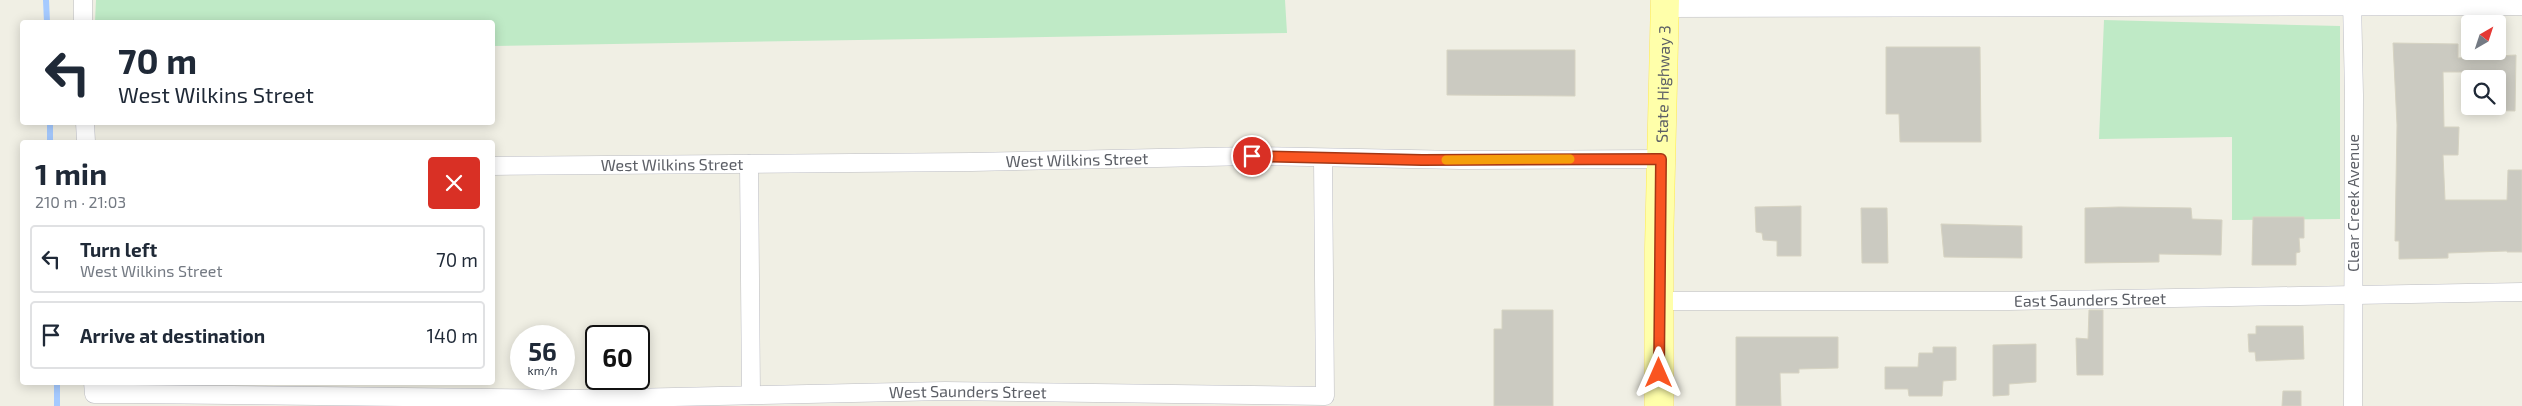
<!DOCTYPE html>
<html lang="en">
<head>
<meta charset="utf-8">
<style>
  :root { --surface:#fff; --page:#f2f2f3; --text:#1f2937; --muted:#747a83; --line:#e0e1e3 }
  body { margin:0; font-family:"Exo 2",sans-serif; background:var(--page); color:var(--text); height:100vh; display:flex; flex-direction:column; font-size:19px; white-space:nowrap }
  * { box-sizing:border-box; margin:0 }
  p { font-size:16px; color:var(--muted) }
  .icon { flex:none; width:28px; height:28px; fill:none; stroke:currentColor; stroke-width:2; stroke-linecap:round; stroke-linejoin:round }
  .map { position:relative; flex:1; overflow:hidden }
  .drawer { position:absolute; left:20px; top:140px; width:475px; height:245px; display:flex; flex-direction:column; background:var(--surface); border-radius:5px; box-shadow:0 2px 12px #0003 }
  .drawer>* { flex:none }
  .hud { position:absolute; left:20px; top:20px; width:475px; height:105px; border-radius:5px; box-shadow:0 2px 12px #0003; background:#fff; color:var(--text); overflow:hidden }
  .needle { width:32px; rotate:39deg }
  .tools { position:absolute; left:2461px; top:15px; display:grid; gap:10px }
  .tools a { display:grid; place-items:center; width:45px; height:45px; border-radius:5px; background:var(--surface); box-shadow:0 2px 12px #0003; font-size:25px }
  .speed { position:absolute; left:510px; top:325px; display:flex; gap:10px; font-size:25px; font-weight:700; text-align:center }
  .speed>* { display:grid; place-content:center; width:65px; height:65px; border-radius:50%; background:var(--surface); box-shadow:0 2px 12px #0003; line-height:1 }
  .speed small { font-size:12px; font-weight:400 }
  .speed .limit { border:2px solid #111; border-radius:8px; background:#fff; color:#111 }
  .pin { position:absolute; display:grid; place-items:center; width:42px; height:42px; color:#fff; margin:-21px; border:2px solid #fff; border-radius:50%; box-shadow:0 1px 5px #0007 }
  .me { position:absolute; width:55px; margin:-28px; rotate:0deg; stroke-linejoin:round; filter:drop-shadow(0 0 4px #0008) }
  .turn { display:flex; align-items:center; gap:18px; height:105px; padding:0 15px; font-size:22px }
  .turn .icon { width:65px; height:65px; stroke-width:2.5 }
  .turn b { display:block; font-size:35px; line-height:42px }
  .round { display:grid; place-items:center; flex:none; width:52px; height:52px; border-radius:5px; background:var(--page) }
  .summary { display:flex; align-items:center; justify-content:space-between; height:85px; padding:0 15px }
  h1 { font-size:30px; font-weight:700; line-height:38px }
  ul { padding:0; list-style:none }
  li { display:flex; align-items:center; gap:15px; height:68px; margin:0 10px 8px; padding:0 5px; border:2px solid var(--line); border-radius:5px }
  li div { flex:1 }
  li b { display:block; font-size:19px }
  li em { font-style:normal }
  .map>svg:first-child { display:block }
</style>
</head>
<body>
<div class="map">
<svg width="2522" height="406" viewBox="0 0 2522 406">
  <rect width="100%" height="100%" fill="#f0efe4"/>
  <path fill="#bfeac6" d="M96,0H1285L1287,33L493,46L492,22H95Z
    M2104,20L2340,26V219L2232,220V137L2099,139Z"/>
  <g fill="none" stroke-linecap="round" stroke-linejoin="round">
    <path stroke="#a5caff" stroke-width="6" d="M46,0L47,22
      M50,122V142
      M57,382V406"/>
  </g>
  <path fill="#cbcac1" stroke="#d6d3c2" d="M2393,43L2458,44V58L2516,55L2515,111L2479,110V106H2498V79H2478V72H2443L2444,127H2459L2458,155H2443L2445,200H2507L2508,170H2522V252H2507V251L2448,253V258L2399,259V241H2395L2397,125Z
    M1886,47H1980L1981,142H1900L1899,114H1886Z
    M1447,50H1575V96L1447,95Z
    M1801,206V256H1777V241L1763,240L1762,233L1756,232L1755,207Z
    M2119,207L2191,208L2192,219L2222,220L2221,255L2159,254V262L2085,263V208Z
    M1861,208H1887L1888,263H1862Z
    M2253,217H2304V238H2299L2300,252L2296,253V265H2252Z
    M1941,224L2022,226V258L1944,257Z
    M1502,310H1553V406H1494V329H1502Z
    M2089,310H2103V375H2077L2076,338L2088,339Z
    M2256,326H2303L2304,359L2256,361L2255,352H2249L2248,334H2256Z
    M1736,337H1838V368L1799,369V373H1780L1781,406H1736Z
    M2036,344V382L2009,384V395L1993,396V345Z
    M1933,347H1956V380L1943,381L1942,396H1909L1908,389H1885V367H1918L1919,353H1933Z
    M2283,391H2301V406H2282Z"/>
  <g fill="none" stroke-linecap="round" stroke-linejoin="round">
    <g stroke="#bcbdc4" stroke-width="19">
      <g id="street">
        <path d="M83,0V22"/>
        <path d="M2352,0L2354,95L2353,406"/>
        <path d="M1665,8L2522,6"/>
        <path d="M85,122L86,142"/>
        <path d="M749,164L751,395"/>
        <path id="s1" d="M492,166L972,162L1252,156L1461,160L1661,159"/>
        <path id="s2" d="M1659,301H2009L2522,292"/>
        <path id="s3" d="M93,382L94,394H133L583,399L945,391L1325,396L1323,159"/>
      </g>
    </g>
    <g stroke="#ffea4f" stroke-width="29">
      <g id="primary">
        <path id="s4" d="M1659,406V248L1665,0"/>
      </g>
    </g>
    <use href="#street" stroke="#fff" stroke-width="18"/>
    <use href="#primary" stroke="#ffa" stroke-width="28"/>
  </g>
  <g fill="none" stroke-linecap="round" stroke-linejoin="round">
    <g stroke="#a23715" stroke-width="12">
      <path id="route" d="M1252,156L1422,160L1661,159L1659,373"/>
    </g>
    <use href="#route" stroke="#f95521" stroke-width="9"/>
    <path stroke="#f59e0b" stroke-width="9" d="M1446,160L1570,159"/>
  </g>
  <g text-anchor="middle" stroke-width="5" stroke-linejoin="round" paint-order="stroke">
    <g font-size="16" fill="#5c5f66" stroke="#fff">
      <text dy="6" stroke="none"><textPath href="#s4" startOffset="322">State Highway 3</textPath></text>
      <text dy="6" stroke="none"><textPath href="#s1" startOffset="585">West Wilkins Street</textPath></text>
      <text dy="6" stroke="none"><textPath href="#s1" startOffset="180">West Wilkins Street</textPath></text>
      <text transform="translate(2353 203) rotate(-90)" y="6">Clear Creek Avenue</text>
      <text dy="6" stroke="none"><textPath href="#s2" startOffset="431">East Saunders Street</textPath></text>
      <text dy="6" stroke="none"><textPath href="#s3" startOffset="886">West Saunders Street</textPath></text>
    </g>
  </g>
</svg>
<div class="tools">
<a><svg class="needle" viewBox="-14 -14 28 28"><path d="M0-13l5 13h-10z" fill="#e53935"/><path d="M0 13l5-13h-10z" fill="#747a83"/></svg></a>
<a><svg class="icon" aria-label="search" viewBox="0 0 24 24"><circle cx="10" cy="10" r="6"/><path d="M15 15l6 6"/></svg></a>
</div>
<div class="speed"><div>56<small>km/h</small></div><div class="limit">60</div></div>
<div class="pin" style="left:1252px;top:156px;background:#d93025"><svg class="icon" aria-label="arrive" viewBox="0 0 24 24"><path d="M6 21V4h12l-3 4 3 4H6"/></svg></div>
<svg class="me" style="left:1659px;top:373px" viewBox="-20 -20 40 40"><path d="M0-17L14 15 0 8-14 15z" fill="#f95521" stroke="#fff" stroke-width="4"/></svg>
<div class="hud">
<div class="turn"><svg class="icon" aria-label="left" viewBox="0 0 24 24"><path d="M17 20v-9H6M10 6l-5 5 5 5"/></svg><div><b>70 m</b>West Wilkins Street</div></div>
</div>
<section class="drawer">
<div class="summary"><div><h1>1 min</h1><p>210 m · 21:03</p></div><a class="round" style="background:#d93025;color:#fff"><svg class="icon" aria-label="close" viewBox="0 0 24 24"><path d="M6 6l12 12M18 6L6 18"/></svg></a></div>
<ul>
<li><svg class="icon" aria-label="left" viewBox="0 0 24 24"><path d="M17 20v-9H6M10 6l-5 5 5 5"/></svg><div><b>Turn left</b><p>West Wilkins Street</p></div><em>70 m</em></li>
<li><svg class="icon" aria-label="arrive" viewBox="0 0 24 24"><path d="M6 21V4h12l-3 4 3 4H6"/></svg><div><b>Arrive at destination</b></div><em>140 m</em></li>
</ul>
</section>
</div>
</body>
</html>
